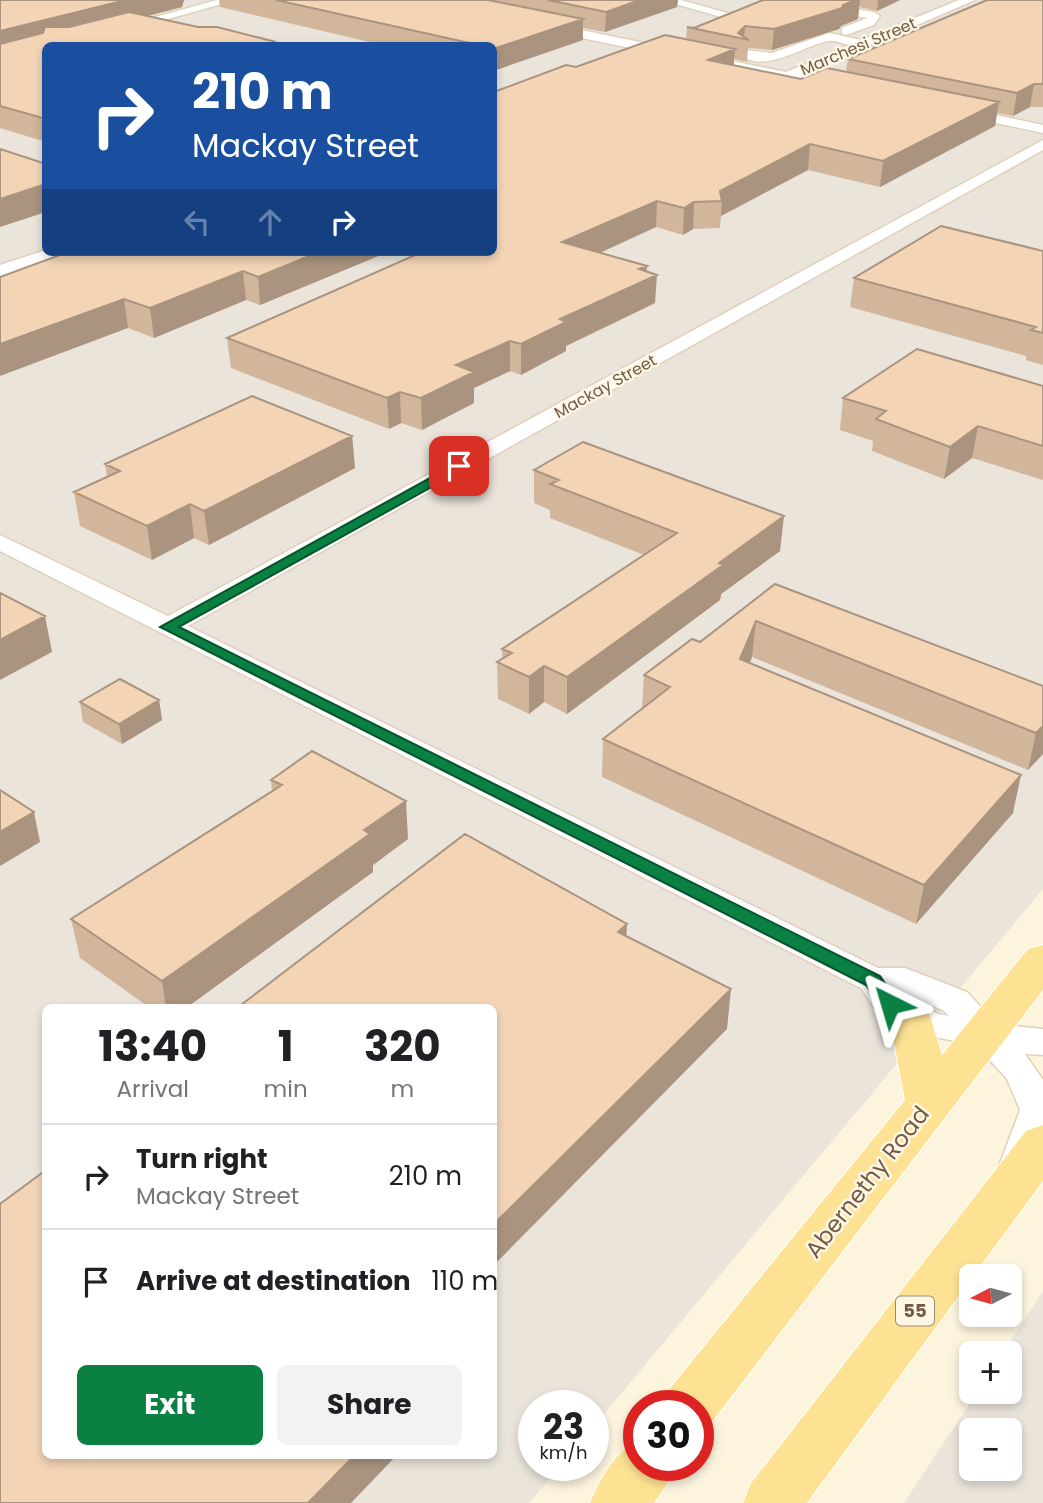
<!DOCTYPE html>
<html lang="en">
<head>
<meta charset="utf-8">
<style>
  :root { --surface:#fff; --page:#f2f2f2; --text:#202124; --muted:#757577; --line:#e0e0e0; --accent:#0b8043 }
  body { margin:0; font-family:Poppins,sans-serif; background:var(--page); color:var(--text); height:100vh; display:flex; flex-direction:column; font-size:26px; white-space:nowrap }
  * { box-sizing:border-box; margin:0 }
  p { font-size:23px; color:var(--muted) }
  .icon { flex:none; width:38px; height:38px; fill:none; stroke:currentColor; stroke-width:2; stroke-linecap:round; stroke-linejoin:round }
  .map { position:relative; flex:1; overflow:hidden }
  .sheet { position:absolute; left:42px; top:1004px; width:455px; height:455px; display:flex; flex-direction:column; background:var(--surface); border-radius:10px; box-shadow:0 4px 10px #0003 }
  .sheet>* { flex:none }
  .top-card { position:absolute; left:42px; top:42px; width:455px; height:214px; border-radius:10px; box-shadow:0 4px 10px #0003; background:#1a4fa0; color:#fff; overflow:hidden }
  .needle { width:46px; rotate:264deg }
  .controls { position:absolute; left:959px; top:1264px; display:grid; gap:14px }
  .controls a { display:grid; place-items:center; width:63px; height:63px; border-radius:10px; background:var(--surface); box-shadow:0 4px 10px #0003; font-size:35px }
  .speed { position:absolute; left:518px; top:1390px; display:flex; gap:14px; font-size:35px; font-weight:700; text-align:center }
  .speed>* { display:grid; place-content:center; width:91px; height:91px; border-radius:50%; background:var(--surface); box-shadow:0 4px 10px #0003; line-height:1 }
  .speed small { font-size:18px; font-weight:400 }
  .speed .limit { border:10px solid #d22; background:#fff; color:#111 }
  .pin { position:absolute; display:grid; place-items:center; width:60px; height:60px; color:#fff; margin:-30px; border-radius:14px; box-shadow:0 4px 10px #0006 }
  .me { position:absolute; width:77px; margin:-38px; rotate:320deg; stroke-linejoin:round; filter:drop-shadow(0 0 5px #0008) }
  .turn { display:flex; align-items:center; gap:24px; height:147px; padding:0 35px; font-size:32px }
  .turn .icon { width:91px; height:91px; stroke-width:2.5 }
  .turn b { display:block; font-size:49px; line-height:60px }
  .lanes { display:flex; align-items:center; height:66px; padding:0 35px; background:#0003; justify-content:center; gap:35px; direction:ltr }
  .lanes .off { opacity:.35 }
  .eta { display:flex; justify-content:space-evenly; align-items:center; height:119px; text-align:center }
  .eta b { font-size:42px; font-weight:700; line-height:49px }
  .cta { display:flex; gap:14px; margin-top:auto; padding:14px 35px }
  .cta a { flex:1; height:80px; border-radius:10px; background:var(--accent); color:#fff; font-size:28px; font-weight:700; line-height:80px; text-align:center }
  .cta a+a { background:var(--page); color:var(--text) }
  ul { padding:0; list-style:none }
  li { display:flex; align-items:center; gap:21px; height:105px; padding:0 35px; border-top:2px solid var(--line) }
  li div { flex:1 }
  li b { display:block; font-size:26px }
  li em { font-style:normal }
  .map>svg:first-child { display:block }
</style>
</head>
<body>
<div class="map">
<svg width="1043" height="1503" viewBox="0 0 1043 1503">
  <rect width="100%" height="100%" fill="#fdf4de"/>
  <path fill="#eae4db" fill-rule="evenodd" d="M0,0H1043V889L593,1427V1405H534V1465H561L529,1503H0ZM46,46H494V252H46ZM46,1008H494V1456H46Z
    M1043,1291V1503H904L978,1391H1010V1353H1003ZM971,1430H1010V1468H971Z"/>
  <g fill="none" stroke-linecap="round" stroke-linejoin="round">
    <g stroke="#e1d0ba" stroke-width="3">
      <path id="minor" d="M217,0H236L72,46H50Z
        M661,0H681L749,19L724,33L718,29L732,20Z
        M778,0H804L874,12L880,16L874,25L846,35L842,34V28L867,18L784,3Z
        M959,0H975L801,75L841,83V89L836,90L547,31L541,27L547,23L786,72L850,45C843,44 835,40 828,41C802,46 765,75 739,54L745,50L772,53L829,33L861,40Z
        M959,107L1043,125V133L954,114L952,111Z
        M1043,140V150L188,626L878,968H905L967,992L996,1024L1043,1029V1055L1025,1054L1043,1080V1147L1031,1176L1018,1181L1005,1176L999,1166L1020,1110L1007,1079L976,1045L919,1034L878,1013L861,988L0,551V535L168,616ZM899,992L943,1010L949,1016L938,1014Z
        M46,250V252H64L61,256L0,276V265Z"/>
    </g>
    <g stroke="#fff" stroke-width="2">
      <path id="major" d="M1043,945V990L711,1423L698,1428V1405H663L671,1387L905,1100L894,1043L885,1013L891,1002L907,997L923,1002L929,1013L942,1055L1028,949Z
        M1043,1125V1181L807,1503H743L751,1483L1026,1131Z
        M639,1441V1465H676L667,1484L654,1503H590C600,1480 615,1450 639,1441Z"/>
    </g>
    <use href="#minor" fill="#fff" fill-rule="evenodd"/>
    <use href="#major" fill="#fee294" fill-rule="evenodd"/>
  </g>
  <path fill="#d1b69c" d="M0,0H184L182,7L147,16L198,27L276,42V46H46V142L0,128Z
    M219,0H678L677,7L605,32L583,28V40L496,70H494V46H387L220,7Z
    M760,0H900L877,11L859,7L858,19L841,26L839,29L772,50L748,48L747,62L734,59V65L801,79L846,71L848,59L1043,0V107H1030L1013,116L997,113L995,126L880,187L808,170L721,216L720,228L693,229L683,235L656,227L600,253L647,271L655,303L566,346V351L521,375L510,371L474,388V403L422,430L401,423L389,429L231,368L227,338L494,252L576,67L686,40L687,27L694,28L761,1Z
    M1043,251V365L1026,360V356L850,307L854,278Z
    M68,252H388L260,305L246,300L154,338L128,328Z
    M1043,386V480L972,458L944,479L872,451L873,441L840,430L843,398Z
    M352,436L355,468L209,545L194,538L152,560L80,526L74,492L107,477L105,464Z
    M534,470L780,551L721,594L720,600L567,714L544,702L529,714L498,699L497,662L502,659V649L644,555L550,518V510L534,503Z
    M775,584L1043,686V754L1028,770L752,657L750,663L1013,813L916,924L602,777L603,739L642,708L644,675L700,642Z
    M159,700L162,720L122,744L83,722L80,702Z
    M271,780L408,839L373,865V872L186,1008H150L80,958L71,919L272,791Z"/>
  <path fill="#aa947f" d="M126,0H184L182,7L0,54V31Z
    M641,0H678L677,7L605,32L606,12Z
    M856,0H860L858,19L841,26L839,29L772,50L774,29Z
    M878,0H900L877,11Z
    M583,19V40L496,70V48Z
    M745,26L744,39L738,33Z
    M735,49L733,72L708,60Z
    M1034,84L1030,107L1013,116L1017,93Z
    M999,102L995,126L880,187L883,161Z
    M810,144L808,170L721,216L722,201L720,191Z
    M46,184V212L0,227V199Z
    M657,201L656,227L562,270V242Z
    M694,202L693,229L683,235L684,208Z
    M319,252H388L260,305L258,277Z
    M647,266L646,280L657,275L655,303L566,346V351L521,375V344L639,269Z
    M243,271L246,300L154,338L150,308Z
    M124,299L128,328L0,376V344Z
    M510,341V371L474,388V403L422,430L421,398L456,365Z
    M400,392L401,423L389,429L387,398Z
    M978,426L972,458L944,479L950,447Z
    M352,436L355,468L209,545L204,511Z
    M190,504L194,538L152,560L147,526Z
    M784,516L780,551L721,594L720,600L567,714V677L719,563Z
    M45,616L52,652L0,680V640Z
    M756,621L752,657L736,695L740,659Z
    M544,666V702L529,714V677Z
    M159,700L162,720L122,744L119,724Z
    M1043,726V754L1028,770L1036,733Z
    M1021,775L1013,813L916,924L924,885Z
    M406,801L408,839L373,865V872L186,1008H166L162,981L364,830Z
    M34,812L40,842L0,866V832Z
    M627,924L625,963L618,932Z
    M731,989L727,1029L494,1265V1224Z
    M354,1456H396L351,1503H308Z"/>
  <path fill="#f3d4b5" stroke="#aa947f" stroke-width="2" d="M0,0H126L0,31Z
    M276,0H488L583,19L496,48H494V46H483Z
    M548,0H640L606,12Z
    M763,0H856L843,5L842,8L774,29L745,26L738,33L749,40L687,27L694,28Z
    M987,0H1043V84H1034L1017,93L848,59Z
    M129,12L198,27H217L276,42L271,43L276,45L273,46H46V119L0,106V44L43,33L45,27H69Z
    M665,35L735,49L708,60L801,79L827,68L999,102L883,161L810,144L720,191L722,201L694,202L684,208L657,201L562,242L647,266L639,269L657,275L560,319L566,322L521,344L510,341L456,365L474,372L421,398L400,392L387,398L227,338L422,252H494V92L566,65L576,67Z
    M0,149L46,164V184L0,199Z
    M941,226L1043,251V333L1031,330L1036,327L854,278Z
    M68,252H319L258,277L243,271L150,308L124,299L0,344V277Z
    M917,349L1043,386V446L978,426L950,447L876,419L886,411L843,398Z
    M252,396L352,436L204,511L190,504L147,526L74,492L120,471L105,464Z
    M583,442L784,516L719,563L723,565L567,677L544,666L529,677L497,662L512,653L502,649L677,533L550,484L559,480L534,470Z
    M775,584L1043,686V726L1036,733L756,621L740,659L1021,775L924,885L603,739L670,687L644,675L692,639L700,642Z
    M0,593L45,616L0,640Z
    M120,679L159,700L119,724L80,702Z
    M312,751L406,801L364,830L370,834L162,981L71,919L282,785L271,780Z
    M0,790L34,812L0,832Z
    M465,834L627,924L618,932L731,989L494,1224V1008H237Z
    M46,1170V1456H354L308,1503H0V1204Z"/>
  <path fill="#0b8043" stroke="#07532c" stroke-width="2" d="M459,462L466,466L464,469L179,627L880,976L899,1004L896,1009H883L866,985L160,627Z"/>
  <g text-anchor="middle" stroke-width="5" stroke-linejoin="round" paint-order="stroke">
    <g font-size="16" fill="#735b46" stroke="#fff7e5">
      <text transform="translate(858 46) rotate(-23)" y="6">Marchesi Street</text>
      <text transform="translate(605 386) rotate(-29)" y="6">Mackay Street</text>
    </g>
    <rect fill="#fff7e5" stroke="#9d8a76" stroke-width="2" x="896" y="1296.5" width="38" height="29" rx="5"/>
    <g font-size="18" font-weight="bold" fill="#735b46">
      <text x="915" y="1317">55</text>
    </g>
    <g font-size="23" fill="#735b46" stroke="#fff7e5">
      <text transform="translate(867 1182) rotate(-52)" y="8">Abernethy Road</text>
    </g>
  </g>
</svg>
<div class="controls">
<a><svg class="needle" viewBox="-14 -14 28 28"><path d="M0-13l5 13h-10z" fill="#e53935"/><path d="M0 13l5-13h-10z" fill="#757577"/></svg></a>
<a>+</a>
<a>−</a>
</div>
<div class="speed"><div>23<small>km/h</small></div><div class="limit">30</div></div>
<div class="pin" style="left:459px;top:466px;background:#d93025"><svg class="icon" aria-label="arrive" viewBox="0 0 24 24"><path d="M6 21V4h12l-3 4 3 4H6"/></svg></div>
<svg class="me" style="left:890px;top:1004px" viewBox="-20 -20 40 40"><path d="M0-17L14 15 0 8-14 15z" fill="#0b8043" stroke="#fff" stroke-width="4"/></svg>
<div class="top-card">
<div class="turn"><svg class="icon" aria-label="right" viewBox="0 0 24 24"><path d="M7 20v-9h11M14 6l5 5-5 5"/></svg><div><b>210 m</b>Mackay Street</div></div>
<div class="lanes"><svg class="icon off" aria-label="left" viewBox="0 0 24 24"><path d="M17 20v-9H6M10 6l-5 5 5 5"/></svg><svg class="icon off" aria-label="ahead" viewBox="0 0 24 24"><path d="M12 20V5M6 11l6-6 6 6"/></svg><svg class="icon" aria-label="right" viewBox="0 0 24 24"><path d="M7 20v-9h11M14 6l5 5-5 5"/></svg></div>
</div>
<section class="sheet">
<div class="eta">
<div><b>13:40</b><p>Arrival</p></div>
<div><b>1</b><p>min</p></div>
<div><b>320</b><p>m</p></div>
</div>
<ul>
<li><svg class="icon" aria-label="right" viewBox="0 0 24 24"><path d="M7 20v-9h11M14 6l5 5-5 5"/></svg><div><b>Turn right</b><p>Mackay Street</p></div><em>210 m</em></li>
<li><svg class="icon" aria-label="arrive" viewBox="0 0 24 24"><path d="M6 21V4h12l-3 4 3 4H6"/></svg><div><b>Arrive at destination</b></div><em>110 m</em></li>
</ul>
<div class="cta"><a>Exit</a><a>Share</a></div>
</section>
</div>
</body>
</html>
